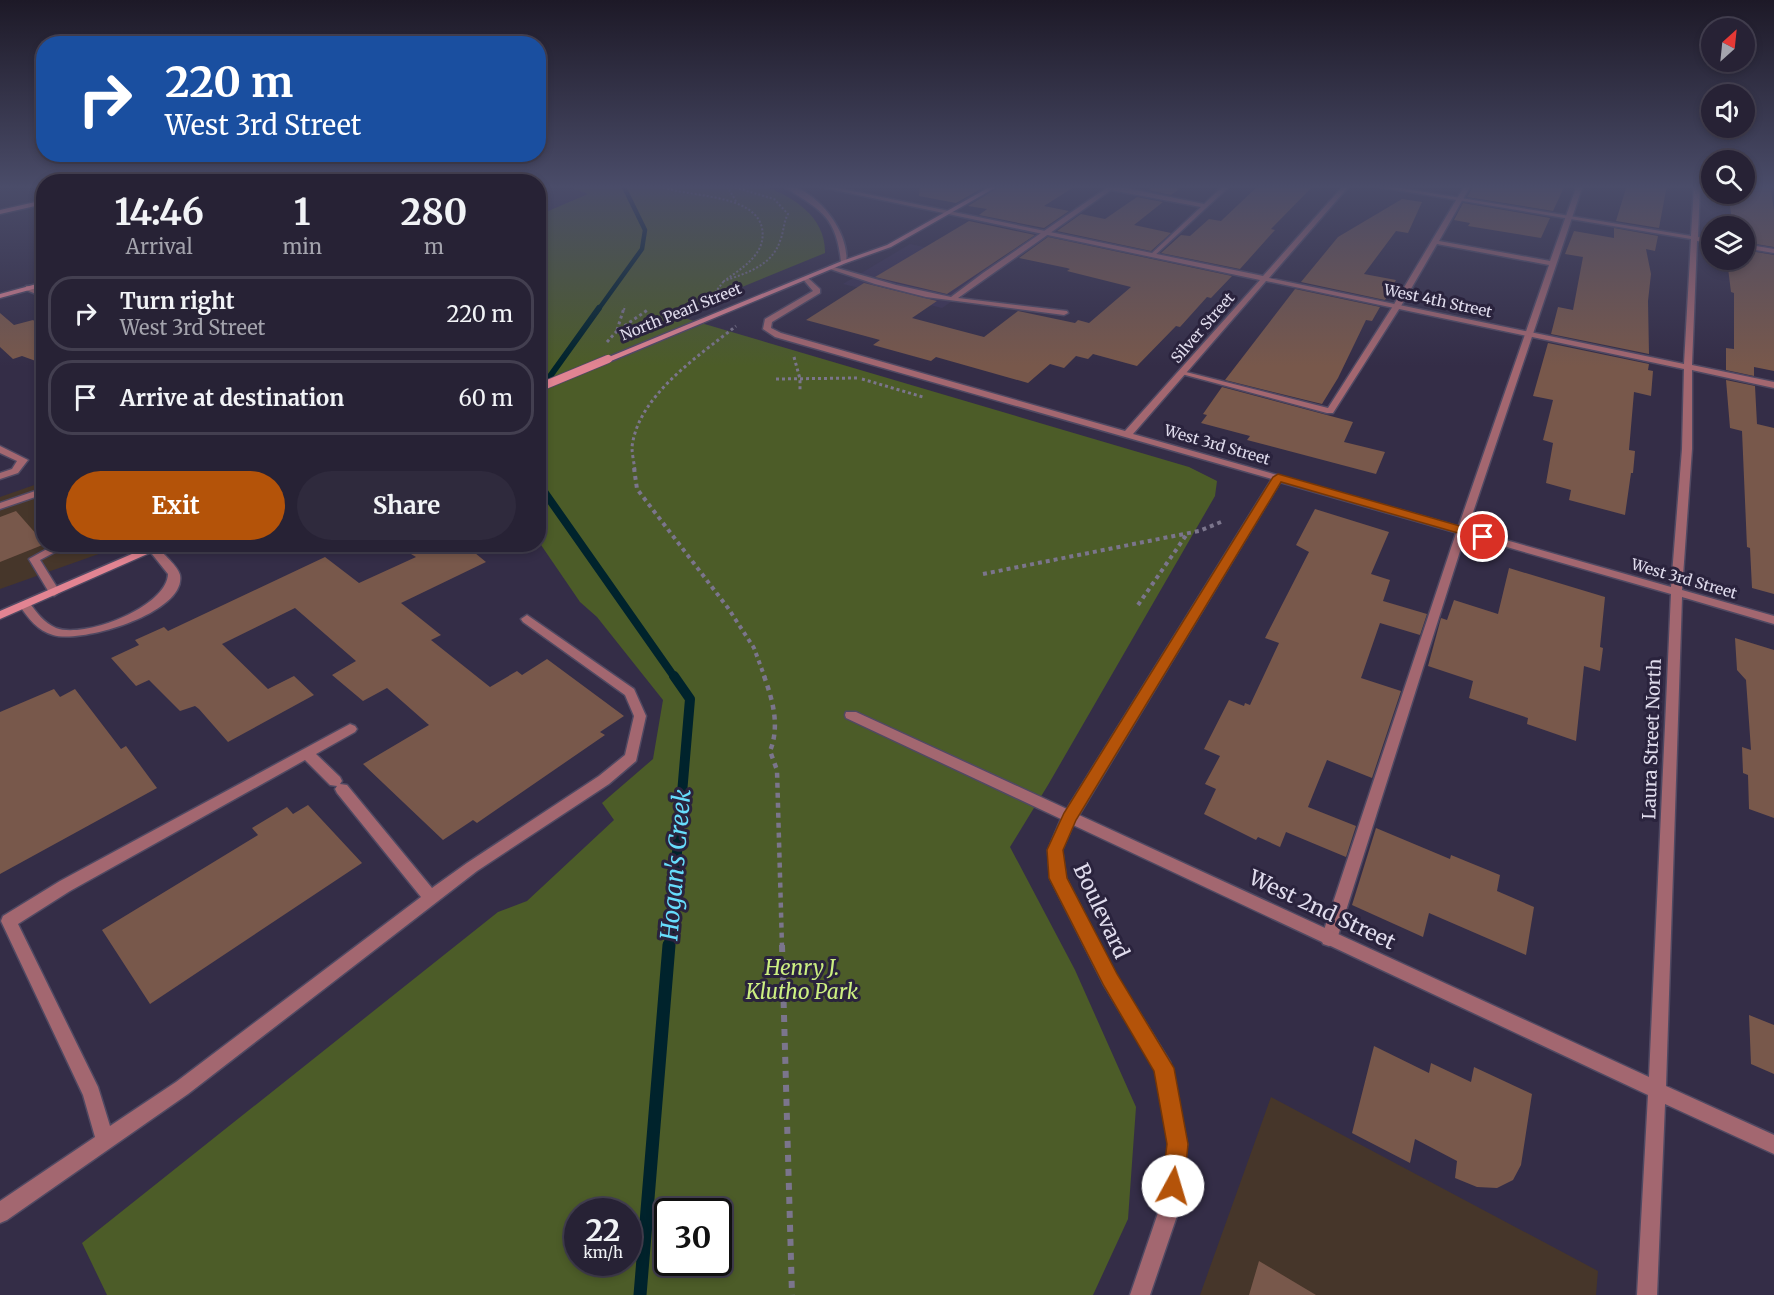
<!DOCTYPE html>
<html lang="en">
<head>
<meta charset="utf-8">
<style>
  :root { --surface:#272235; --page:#2f2a3d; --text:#f1f3f6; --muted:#a4a4ad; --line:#433f50; --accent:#b45309 }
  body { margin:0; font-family:Merriweather,serif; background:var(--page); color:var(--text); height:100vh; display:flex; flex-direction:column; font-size:22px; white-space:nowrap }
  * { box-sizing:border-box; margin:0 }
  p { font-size:20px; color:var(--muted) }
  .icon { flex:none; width:33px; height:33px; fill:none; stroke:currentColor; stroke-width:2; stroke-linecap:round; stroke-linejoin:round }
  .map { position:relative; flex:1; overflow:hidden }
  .sheet { position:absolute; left:36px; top:174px; width:510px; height:378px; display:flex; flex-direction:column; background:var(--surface); border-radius:24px; box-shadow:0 3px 9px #0003,0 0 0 2px var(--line) }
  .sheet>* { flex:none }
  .guide { position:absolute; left:36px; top:36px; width:510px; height:126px; border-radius:24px; box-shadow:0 3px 9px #0003,0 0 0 2px var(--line); background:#1a4fa0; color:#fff; overflow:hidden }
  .needle { width:39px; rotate:27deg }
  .buttons { position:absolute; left:1701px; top:18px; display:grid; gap:12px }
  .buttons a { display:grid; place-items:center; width:54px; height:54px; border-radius:50%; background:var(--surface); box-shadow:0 3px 9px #0003,0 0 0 2px var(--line); font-size:30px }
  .speed { position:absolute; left:564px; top:1198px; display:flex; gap:12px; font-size:30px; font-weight:700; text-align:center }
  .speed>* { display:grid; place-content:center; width:78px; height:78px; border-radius:50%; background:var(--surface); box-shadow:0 3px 9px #0003,0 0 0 2px var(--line); line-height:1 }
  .speed small { font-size:15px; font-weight:400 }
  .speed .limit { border:3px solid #111; border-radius:9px; background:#fff; color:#111 }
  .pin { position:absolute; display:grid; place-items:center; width:51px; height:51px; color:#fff; margin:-26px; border:3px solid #fff; border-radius:50%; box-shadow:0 2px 6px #0007 }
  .me { position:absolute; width:66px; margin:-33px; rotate:6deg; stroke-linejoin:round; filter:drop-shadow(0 0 4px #0008) }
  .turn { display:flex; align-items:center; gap:21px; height:126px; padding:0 30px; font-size:27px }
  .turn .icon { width:78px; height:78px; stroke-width:2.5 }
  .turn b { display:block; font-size:42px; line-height:51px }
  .eta { display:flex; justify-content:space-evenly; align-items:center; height:102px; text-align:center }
  .eta b { font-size:36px; font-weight:700; line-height:42px }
  .cta { display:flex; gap:12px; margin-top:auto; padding:12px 30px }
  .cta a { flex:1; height:69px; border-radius:36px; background:var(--accent); color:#fff; font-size:24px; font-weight:700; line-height:69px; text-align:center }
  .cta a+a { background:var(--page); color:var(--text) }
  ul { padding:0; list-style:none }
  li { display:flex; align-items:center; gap:18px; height:75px; margin:0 12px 9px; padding:0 18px; border:3px solid var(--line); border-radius:24px }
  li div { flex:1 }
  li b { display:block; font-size:22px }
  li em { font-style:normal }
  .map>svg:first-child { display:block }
</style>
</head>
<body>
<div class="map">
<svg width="1774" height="1295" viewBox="0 0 1774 1295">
  <rect width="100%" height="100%" fill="#342d47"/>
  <path fill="#46362a" d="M43,482L44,544L124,545L0,589V497Z
    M1271,1097L1598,1271L1596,1295H1200Z"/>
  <path fill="#3a3152" d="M910,244L1005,265L942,308L843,284Z"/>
  <path fill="#4c5c28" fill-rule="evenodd" d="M565,185H761C793,196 826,217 825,253L674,315L1189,467L1217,481L1215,496L1048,785L1010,847L1075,970L1136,1107L1128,1219L1093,1295H107L82,1243L498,912L527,901L614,820L602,803L653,759L663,700L597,617L580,602L539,542V215L588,194ZM578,1212H628V1263H578ZM668,1212H718V1263H668Z"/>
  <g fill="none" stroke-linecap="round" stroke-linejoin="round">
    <path stroke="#00232c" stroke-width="4.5" d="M598,310L642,249L645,230L623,185"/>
    <path stroke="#00232c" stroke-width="6" d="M538,393L599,308"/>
    <path stroke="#00232c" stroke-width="8" d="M538,483L675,678"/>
    <path stroke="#00232c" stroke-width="10" d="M669,947L690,699L674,676"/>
    <path stroke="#00232c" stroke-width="13" d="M640,1295L669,945"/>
  </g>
  <path fill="#78584b" d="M920,185H988L956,203L919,196Z
    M1002,185H1077L1044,206L1069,211L1044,228L979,215L987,209L968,206Z
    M1155,185H1175L1178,190L1171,195L1148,190Z
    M1259,185H1314L1271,229L1275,230L1240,269L1161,253L1181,235L1190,236L1209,219L1221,221Z
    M1484,185H1565L1553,211L1467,197L1473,187L1483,188Z
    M1627,185H1667L1659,228L1616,221Z
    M1744,185H1770L1774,210V247L1744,242V226H1733L1728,194H1744Z
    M1137,197L1163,202L1134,225L1171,233L1151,251L1057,231L1081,214L1105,219Z
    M1402,199L1422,202L1408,233L1396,231L1364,274L1396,280L1385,300L1301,282L1338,237Z
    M1463,203L1550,218L1541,238L1468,226L1470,223L1454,220Z
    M969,221L1035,235L947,294L875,277Z
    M1614,228L1658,236L1655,251L1646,249L1651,274L1648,301L1649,354L1551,334L1558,307L1573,310L1583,257L1565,254L1574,231L1614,238Z
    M1048,237L1232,276L1211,298L1207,297L1180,327L1176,326L1137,366L1093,354L1088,359L1076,356L1064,368L1050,364L1028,383L936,357L931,361L873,345L880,340L806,320L864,283L937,301L912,318L984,337L1018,311L1075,323L1078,320L1089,323L1131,287L1067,271L1070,269L1067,268L1019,258Z
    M1744,250L1774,255V371L1754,367V376L1726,370V348L1734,349V293L1731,292L1727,260H1744Z
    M1295,289L1380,307L1372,321L1366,320L1338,378L1322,404L1225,380Z
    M0,313L14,325L33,320L44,329V364L22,356L13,359L0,347Z
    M1548,343L1649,364L1648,370L1653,371L1651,396L1634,392L1629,450L1635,451L1633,473H1631L1625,515L1569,500L1571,490L1546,483L1553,443L1543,440L1553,400L1533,396Z
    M1726,380L1755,386L1757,424L1774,428V594L1752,588L1750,548L1747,547L1742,431L1730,428Z
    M1222,387L1353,422L1344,442L1385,452L1376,474L1247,440L1250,436L1201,423L1207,415L1203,414Z
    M1315,509L1389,532L1371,574L1390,580L1383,601L1427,614L1420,635L1380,623L1361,678L1401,691L1372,778L1327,760L1308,807L1356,826L1346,857L1286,832L1280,847L1258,837L1256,840L1204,814L1216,789L1205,784L1220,756L1204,749L1229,700L1244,706L1245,703L1250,705L1279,643L1265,638L1309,552L1296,545Z
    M16,511L45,544L0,562V517Z
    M432,544H464L486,562L401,603L441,635L431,640L490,687L517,671L522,675L547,659L624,716L600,732L605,735L477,823L473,820L443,840L363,764L429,725L387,688L363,701L332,675L356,661L295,608L222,644L268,689L294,676L314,695L228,742L199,709L195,706L180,711L149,680L136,686L111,658L139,645L135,640L164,627L168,631L325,557L359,583L416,557L411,554Z
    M1509,568L1605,597L1600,647L1603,648L1600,671L1584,666L1576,741L1527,724L1528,718L1469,698L1473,681L1428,666L1441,618L1447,620L1454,600L1498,614Z
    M1735,638L1774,650V818L1749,809L1748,775L1743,773L1742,747L1751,750L1746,680L1737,670Z
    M54,689L60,697L75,689L121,749L126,746L157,788L0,874V712Z
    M308,805L362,863L150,1004L102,930L258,835L252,828L287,807L293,814Z
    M1376,828L1450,859L1451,855L1500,875L1497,891L1534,907L1526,955L1429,913L1423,937L1352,905Z
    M1749,1015L1774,1025V1074L1751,1064Z
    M1374,1046L1429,1073L1431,1063L1471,1082L1474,1067L1532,1094L1521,1165L1513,1180L1497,1188L1477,1187L1455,1178L1457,1161L1415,1139L1410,1163L1352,1133Z
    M1259,1261L1316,1295H1249Z"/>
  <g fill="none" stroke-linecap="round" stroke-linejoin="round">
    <g stroke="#504962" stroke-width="3">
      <path id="lane" d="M1111,185L1204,204L1224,185H1231L1153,257L1150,255L1151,254L1201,207L1111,190L958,298L1067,311L1068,313L1064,315L926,297L875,284L827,268L830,266L896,285L951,297L983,273Z
        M1465,185H1471L1439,241L1550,261L1577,185H1583L1461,548L1337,939L1335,944L1329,946L1323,944L1321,939L1451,548L1549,265L1437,244L1401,306L1333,413H1327L1178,373L1182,371L1328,408L1393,306Z
        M26,286H32L44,292V297L26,290Z
        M0,446L28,460L18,473L0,479V473L12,469L17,461L0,453Z
        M44,488V494L0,509V503Z
        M56,544H70L40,560L60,592L54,596L50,594L29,559Z
        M153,546L157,547C163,554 178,566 180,575C187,613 81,644 53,635C38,631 28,618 19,605L21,602H29C36,612 44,623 56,628C84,639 167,607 168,574L148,549Z
        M527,615L634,689L646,716L636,761L609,784L477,871L188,1094L7,1220L0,1223V1201L95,1137L83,1095L1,921L3,916L60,881L350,724L355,726L357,729L355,732L316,754L340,777L342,781L340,784L347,785L432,888L467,863L599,776L625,755L634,716L625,695L523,622L521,619ZM305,760L330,785L337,786L335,789L337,793L421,897L176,1082L110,1126L98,1087L18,924L70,891Z"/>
    </g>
    <g stroke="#504962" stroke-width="3">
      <path id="street" d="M782,185C814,185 851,232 846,263L841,262C836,213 818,210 782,185Z
        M811,185H823L1263,276L1344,185H1350L1269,278L1684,364L1691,239L1367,185H1382L1691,236L1694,185H1700L1698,237L1712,239V243L1697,241L1692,365L1774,382V388L1692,370V449L1682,590L1774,616V624L1682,597L1666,1086L1774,1135V1154L1665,1104L1657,1295H1637L1648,1095L1073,825L1062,850L1066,878L1116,975L1170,1062L1187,1144L1180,1207L1150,1295H1130L1160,1207L1169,1144L1156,1071L1104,985L1050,878L1048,850L1061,819L846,718L845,715L846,712H856L1067,809L1272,479L775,337L763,329L765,319L813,291L802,278L807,277L820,289V293L772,322L771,328L781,333L1125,431L1260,280ZM1266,281L1684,369L1682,449L1671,587L1133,434ZM1280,482L1671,594L1649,1077L1079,815Z
        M1744,244L1774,249V253L1744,248Z"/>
    </g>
    <g stroke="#504962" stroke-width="3">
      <path id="secondary" d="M993,185H1000L891,247L846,263L611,361L604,359L842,261L887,245Z
        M44,200V204L0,214V210Z
        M44,282V286L0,298V294Z
        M155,544H170L0,619V611Z"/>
    </g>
    <path stroke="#7b758c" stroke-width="2" stroke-dasharray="2 2" stroke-linecap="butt" d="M656,185C685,198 754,192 762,228C767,254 742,268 724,281C746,273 772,266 780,241C784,232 783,223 788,214L774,199L727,185
      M727,186L737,203
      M710,299L724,281
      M624,310L625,306"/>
    <path stroke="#7b758c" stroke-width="3" stroke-dasharray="3 3" stroke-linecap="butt" d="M617,330L624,308
      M607,342L617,331L649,309
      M794,357L800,379V390
      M776,379L858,378
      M862,379L923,397
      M635,470C634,463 632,454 632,447C638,395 699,356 736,326"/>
    <path stroke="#7b758c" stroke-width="4" stroke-dasharray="4 4" stroke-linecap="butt" d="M634,468L637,489L728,608L754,648L765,678
      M983,574L1199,531L1221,522
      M1138,605L1187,534"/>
    <path stroke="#7b758c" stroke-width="4.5" stroke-dasharray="5 5" stroke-linecap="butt" d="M764,676C773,701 780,726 770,751L777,770L782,947"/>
    <path stroke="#7b758c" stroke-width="6" stroke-dasharray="7 7" stroke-linecap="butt" d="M782,945L792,1295"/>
    <use href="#lane" fill="#a36770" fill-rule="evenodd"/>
    <use href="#street" fill="#a36770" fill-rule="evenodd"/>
    <use href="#secondary" fill="#e28492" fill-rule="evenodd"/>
    <g stroke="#504962" stroke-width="10" stroke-linecap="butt">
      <path id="secondary-bridge" d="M538,388L608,359"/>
    </g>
    <use href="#secondary-bridge" stroke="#e28492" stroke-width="8"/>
  </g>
  <linearGradient id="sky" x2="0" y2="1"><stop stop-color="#1d1927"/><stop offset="0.51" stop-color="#4a4c69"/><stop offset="1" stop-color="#4a4c69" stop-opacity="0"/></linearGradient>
  <rect width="1774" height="366" fill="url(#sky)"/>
  <path fill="#b45309" stroke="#753606" stroke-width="1.5" d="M1278,474L1488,534L1489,537L1483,540L1479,539L1281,482L1076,820L1063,850L1067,878L1117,974L1174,1068L1188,1144L1184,1186L1181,1194L1173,1197L1165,1194L1162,1186L1167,1144L1154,1071L1104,986L1049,878L1047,850L1064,813L1273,477Z"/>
  <g text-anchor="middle" stroke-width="6" stroke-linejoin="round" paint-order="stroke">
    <g font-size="15" fill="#e0dced" stroke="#2a233d">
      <text transform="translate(1438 301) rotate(12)" y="5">West 4th Street</text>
      <text transform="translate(681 312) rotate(-22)" y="5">North Pearl Street</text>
      <text transform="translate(1203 328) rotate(-49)" y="5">Silver Street</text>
      <text transform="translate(1217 445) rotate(16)" y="5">West 3rd Street</text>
      <text transform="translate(1684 579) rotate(16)" y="5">West 3rd Street</text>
    </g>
    <g font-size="18" fill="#e0dced" stroke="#2a233d">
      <text transform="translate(1652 739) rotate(-88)" y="6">Laura Street North</text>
    </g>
    <g font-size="21" fill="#e0dced" stroke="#2a233d">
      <text transform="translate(1322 910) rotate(25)" y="7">West 2nd Street</text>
      <text transform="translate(1101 911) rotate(65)" y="7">Boulevard</text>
    </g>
    <g font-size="21" font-style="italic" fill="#ccef81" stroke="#2a233d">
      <text x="802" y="975">Henry J.<tspan x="802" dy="24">Klutho Park</tspan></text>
    </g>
    <g font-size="24" font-style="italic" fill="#67ddfc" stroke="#2a233d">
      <text transform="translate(676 865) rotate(-85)" y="8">Hogan's Creek</text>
    </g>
  </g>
</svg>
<div class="buttons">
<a><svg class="needle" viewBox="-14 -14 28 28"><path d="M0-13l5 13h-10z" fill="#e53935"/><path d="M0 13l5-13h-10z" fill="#a4a4ad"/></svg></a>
<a><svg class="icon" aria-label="sound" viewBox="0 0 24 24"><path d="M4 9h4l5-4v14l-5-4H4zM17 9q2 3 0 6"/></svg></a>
<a><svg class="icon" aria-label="search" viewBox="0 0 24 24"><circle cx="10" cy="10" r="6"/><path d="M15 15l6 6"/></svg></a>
<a><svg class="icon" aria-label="layers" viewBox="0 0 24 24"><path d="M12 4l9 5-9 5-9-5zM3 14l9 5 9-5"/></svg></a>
</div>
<div class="speed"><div>22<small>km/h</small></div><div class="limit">30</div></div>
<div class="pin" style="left:1483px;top:537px;background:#d93025"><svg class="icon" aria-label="arrive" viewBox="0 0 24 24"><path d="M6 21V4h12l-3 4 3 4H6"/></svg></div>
<svg class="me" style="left:1173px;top:1186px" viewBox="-20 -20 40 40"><circle r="19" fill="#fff"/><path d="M0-13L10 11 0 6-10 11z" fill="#b45309"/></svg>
<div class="guide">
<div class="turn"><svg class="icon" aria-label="right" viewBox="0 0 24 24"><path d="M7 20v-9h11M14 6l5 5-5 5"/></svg><div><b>220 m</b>West 3rd Street</div></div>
</div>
<section class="sheet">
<div class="eta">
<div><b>14:46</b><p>Arrival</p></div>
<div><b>1</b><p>min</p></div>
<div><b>280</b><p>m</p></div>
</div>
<ul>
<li><svg class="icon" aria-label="right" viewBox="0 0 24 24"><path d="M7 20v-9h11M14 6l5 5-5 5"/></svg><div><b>Turn right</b><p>West 3rd Street</p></div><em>220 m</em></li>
<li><svg class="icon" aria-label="arrive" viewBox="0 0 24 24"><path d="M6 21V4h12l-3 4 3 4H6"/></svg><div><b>Arrive at destination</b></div><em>60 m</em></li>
</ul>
<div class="cta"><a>Exit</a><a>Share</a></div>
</section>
</div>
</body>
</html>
